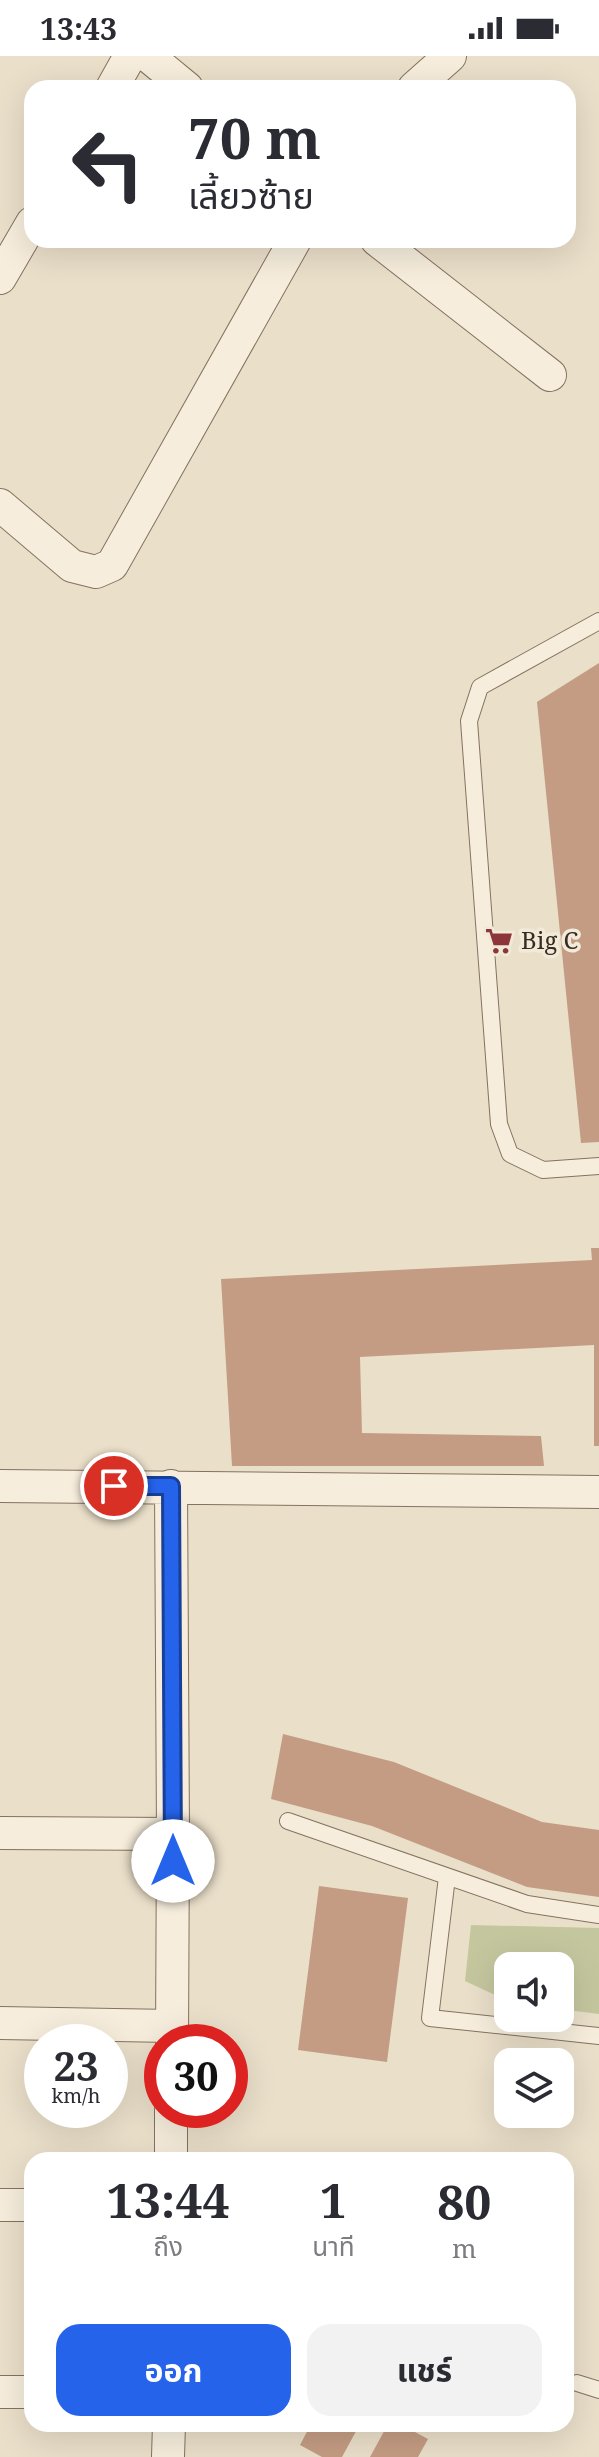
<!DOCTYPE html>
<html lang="th">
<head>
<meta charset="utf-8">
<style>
  :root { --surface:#fff; --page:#f2f2f3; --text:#2b2b33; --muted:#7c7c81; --accent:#2563eb }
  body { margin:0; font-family:"Noto Serif","Noto Sans Thai",serif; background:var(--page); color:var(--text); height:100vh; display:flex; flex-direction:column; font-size:30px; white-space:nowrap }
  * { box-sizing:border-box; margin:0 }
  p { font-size:26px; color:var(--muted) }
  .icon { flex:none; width:44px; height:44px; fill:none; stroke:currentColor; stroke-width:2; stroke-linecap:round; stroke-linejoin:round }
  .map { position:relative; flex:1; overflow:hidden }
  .side { position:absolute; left:24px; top:2096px; width:550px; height:280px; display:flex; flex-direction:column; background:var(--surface); border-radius:24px; box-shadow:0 8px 32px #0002 }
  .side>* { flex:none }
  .hud { position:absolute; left:24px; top:24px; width:552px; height:168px; border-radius:24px; box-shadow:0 8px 32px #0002; background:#fff; color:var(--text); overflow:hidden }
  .buttons { position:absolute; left:494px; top:1896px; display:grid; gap:16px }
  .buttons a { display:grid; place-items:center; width:80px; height:80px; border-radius:16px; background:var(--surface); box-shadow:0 8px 32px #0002; font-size:40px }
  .speed { position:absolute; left:24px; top:1968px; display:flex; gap:16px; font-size:40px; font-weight:700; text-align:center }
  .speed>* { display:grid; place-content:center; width:104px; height:104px; border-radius:50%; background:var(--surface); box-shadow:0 8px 32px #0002; line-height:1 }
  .speed small { font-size:20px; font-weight:400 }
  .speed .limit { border:12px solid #d22; background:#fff; color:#111 }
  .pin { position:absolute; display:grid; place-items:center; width:68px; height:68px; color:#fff; margin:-34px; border:4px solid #fff; border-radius:50%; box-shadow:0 2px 8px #0007 }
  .me { position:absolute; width:88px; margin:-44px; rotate:0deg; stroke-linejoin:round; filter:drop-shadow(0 0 6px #0008) }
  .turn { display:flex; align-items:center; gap:28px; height:168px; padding:0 32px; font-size:36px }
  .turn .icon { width:104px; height:104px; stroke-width:2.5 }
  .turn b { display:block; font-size:56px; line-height:68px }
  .eta { display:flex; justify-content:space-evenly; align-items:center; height:136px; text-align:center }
  .eta b { font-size:48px; font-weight:700; line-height:56px }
  .primary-button { display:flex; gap:16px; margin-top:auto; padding:16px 32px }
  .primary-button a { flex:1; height:92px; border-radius:24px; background:var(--accent); color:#fff; font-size:32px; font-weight:700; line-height:92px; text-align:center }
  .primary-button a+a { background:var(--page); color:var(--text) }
  .status { display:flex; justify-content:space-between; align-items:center; height:56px; padding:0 40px; background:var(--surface); direction:ltr }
  .status svg { height:22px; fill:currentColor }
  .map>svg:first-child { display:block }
</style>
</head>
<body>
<div class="status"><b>13:43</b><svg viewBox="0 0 49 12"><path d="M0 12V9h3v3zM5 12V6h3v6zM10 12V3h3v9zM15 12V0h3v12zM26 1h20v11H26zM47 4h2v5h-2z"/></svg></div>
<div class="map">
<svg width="599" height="2401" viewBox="0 0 599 2401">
  <rect width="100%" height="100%" fill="#eadfc9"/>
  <path fill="#c4c79e" d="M471,1869L599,1872V1958L560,1953V1910H508V1945L465,1925Z"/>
  <path fill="#c49c83" d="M599,607V1086L581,1087L537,646Z
    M591,1192H599V1390H594V1289L360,1301L362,1377L541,1380L544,1410H232L221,1223L592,1204Z
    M283,1678L394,1706L542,1766L599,1774V1841L527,1831L372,1770L271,1743Z
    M319,1830L408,1842L387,2006L298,1994Z
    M311,2368H360L342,2401H322L300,2389Z
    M388,2368H400L428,2383L418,2401H370Z"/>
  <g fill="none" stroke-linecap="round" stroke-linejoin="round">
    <g stroke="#857260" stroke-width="18">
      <path id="service" d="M599,565L480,631L469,665L499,1068L510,1098L543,1114L599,1110
        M288,1765L527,1848L599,1859
        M447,1821L430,1962L599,1980
        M577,2327L599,2334"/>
    </g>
    <g stroke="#857260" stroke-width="34">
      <path id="minor" d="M148,0L187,32
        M112,32L130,0
        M414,32L450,0
        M377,184L550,319
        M0,222L32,167
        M0,449L72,510L96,516L112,509L295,184
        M0,1430L599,1436
        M171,1430L173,1778L172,1986
        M0,1777L173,1778
        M0,1967L172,1970
        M171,2104V2054
        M0,2149H32
        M0,2336H32
        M168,2401L169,2368"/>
    </g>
    <use href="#service" stroke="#f6eddc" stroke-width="16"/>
    <use href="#minor" stroke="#f6eddc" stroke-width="32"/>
  </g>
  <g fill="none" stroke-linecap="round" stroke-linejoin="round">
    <g stroke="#184099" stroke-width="20">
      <path id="route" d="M114,1430H171L173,1805"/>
    </g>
    <use href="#route" stroke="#2563eb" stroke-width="14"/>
  </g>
  <defs>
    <g id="supermarket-bare" transform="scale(2.16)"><path d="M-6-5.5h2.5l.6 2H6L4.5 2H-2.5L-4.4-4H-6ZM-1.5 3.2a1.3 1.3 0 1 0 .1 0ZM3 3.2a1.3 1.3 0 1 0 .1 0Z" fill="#8d363a" stroke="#f2ead8" stroke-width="2.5" paint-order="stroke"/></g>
  </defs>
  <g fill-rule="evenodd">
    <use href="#supermarket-bare" x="499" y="885"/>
  </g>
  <g text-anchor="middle" stroke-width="7" stroke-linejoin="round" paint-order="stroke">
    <g font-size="24" fill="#372b22" stroke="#f2ead8" text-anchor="start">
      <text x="521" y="893">Big C</text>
    </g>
  </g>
</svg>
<div class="buttons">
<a><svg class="icon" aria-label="sound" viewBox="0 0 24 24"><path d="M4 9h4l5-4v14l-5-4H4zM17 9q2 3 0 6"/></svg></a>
<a><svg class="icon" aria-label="layers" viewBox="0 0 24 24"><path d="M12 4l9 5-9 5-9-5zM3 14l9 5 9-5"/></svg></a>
</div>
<div class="speed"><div>23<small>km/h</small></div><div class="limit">30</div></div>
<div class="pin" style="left:114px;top:1430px;background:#d93025"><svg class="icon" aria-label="arrive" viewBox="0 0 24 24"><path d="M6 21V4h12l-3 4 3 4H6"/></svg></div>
<svg class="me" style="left:173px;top:1805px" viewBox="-20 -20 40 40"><circle r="19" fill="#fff"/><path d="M0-13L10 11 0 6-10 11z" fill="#2563eb"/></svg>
<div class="hud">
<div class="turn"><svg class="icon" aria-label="left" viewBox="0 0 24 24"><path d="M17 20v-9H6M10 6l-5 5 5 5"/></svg><div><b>70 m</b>เลี้ยวซ้าย</div></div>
</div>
<section class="side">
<div class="eta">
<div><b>13:44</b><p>ถึง</p></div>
<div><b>1</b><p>นาที</p></div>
<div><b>80</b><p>m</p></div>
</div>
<div class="primary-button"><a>ออก</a><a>แชร์</a></div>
</section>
</div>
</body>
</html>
